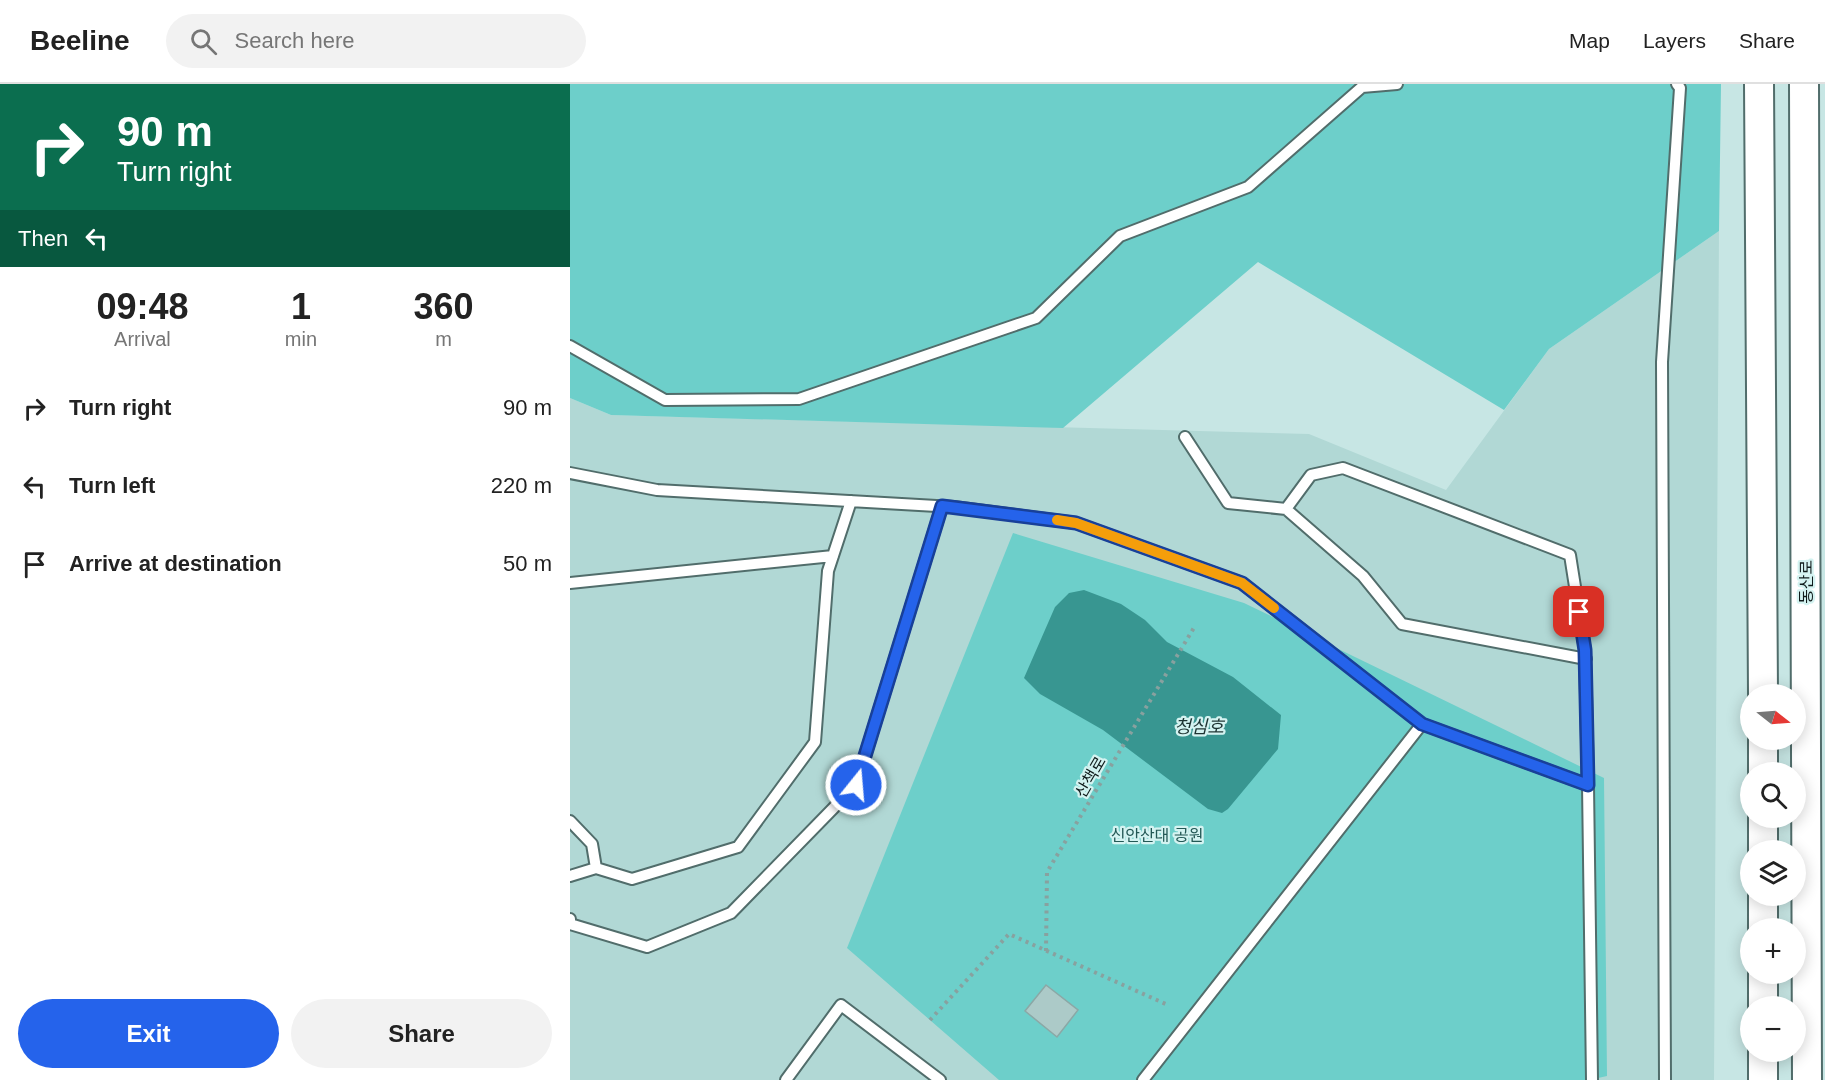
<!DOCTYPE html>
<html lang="en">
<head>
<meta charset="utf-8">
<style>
  :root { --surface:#fff; --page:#f2f2f2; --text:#222; --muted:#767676; --line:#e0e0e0; --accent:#2563eb }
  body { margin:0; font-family:Arial,"Noto Sans KR",sans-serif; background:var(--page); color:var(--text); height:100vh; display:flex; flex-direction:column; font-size:22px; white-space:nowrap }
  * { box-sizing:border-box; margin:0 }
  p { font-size:20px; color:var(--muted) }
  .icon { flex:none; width:33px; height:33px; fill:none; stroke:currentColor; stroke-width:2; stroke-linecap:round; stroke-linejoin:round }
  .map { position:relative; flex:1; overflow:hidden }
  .panel { display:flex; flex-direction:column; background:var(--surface); width:570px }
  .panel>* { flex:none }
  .hud { background:#0b6e4f; color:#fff; overflow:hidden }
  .needle { width:39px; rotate:107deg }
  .controls { position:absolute; left:1170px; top:600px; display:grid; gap:12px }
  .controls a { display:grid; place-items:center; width:66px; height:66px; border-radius:50%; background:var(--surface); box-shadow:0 3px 15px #0003; font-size:30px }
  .pin { position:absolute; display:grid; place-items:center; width:51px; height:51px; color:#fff; margin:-26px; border-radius:12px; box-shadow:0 3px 9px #0006 }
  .me { position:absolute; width:66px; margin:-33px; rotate:17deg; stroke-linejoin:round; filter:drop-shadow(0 0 4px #0008) }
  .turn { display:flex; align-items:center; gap:21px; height:126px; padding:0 18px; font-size:27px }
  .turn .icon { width:78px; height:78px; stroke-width:2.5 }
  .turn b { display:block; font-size:42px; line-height:51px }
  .then { display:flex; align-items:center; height:57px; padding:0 18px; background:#0003; gap:12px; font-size:22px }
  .eta { display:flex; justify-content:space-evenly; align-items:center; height:102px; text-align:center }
  .eta b { font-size:36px; font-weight:800; line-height:42px }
  .button { display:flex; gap:12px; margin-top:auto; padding:12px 18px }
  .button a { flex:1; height:69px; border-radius:36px; background:var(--accent); color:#fff; font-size:24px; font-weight:800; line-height:69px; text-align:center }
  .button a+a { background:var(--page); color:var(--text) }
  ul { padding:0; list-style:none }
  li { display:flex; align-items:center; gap:18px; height:78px; padding:0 18px }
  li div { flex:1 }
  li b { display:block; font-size:22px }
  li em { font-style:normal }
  header { display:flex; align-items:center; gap:36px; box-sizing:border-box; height:84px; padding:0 30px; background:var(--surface); border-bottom:2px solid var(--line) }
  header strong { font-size:28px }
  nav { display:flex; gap:33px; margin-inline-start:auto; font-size:21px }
  .search { width:420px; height:54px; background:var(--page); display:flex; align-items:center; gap:15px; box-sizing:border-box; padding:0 21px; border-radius:33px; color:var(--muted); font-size:22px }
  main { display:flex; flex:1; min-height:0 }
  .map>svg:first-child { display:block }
</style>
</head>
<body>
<header>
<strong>Beeline</strong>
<div class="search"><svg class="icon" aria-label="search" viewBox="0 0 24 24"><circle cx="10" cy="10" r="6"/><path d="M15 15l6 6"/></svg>Search here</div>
<nav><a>Map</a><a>Layers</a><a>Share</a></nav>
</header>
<main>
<section class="panel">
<div class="hud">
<div class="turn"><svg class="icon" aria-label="right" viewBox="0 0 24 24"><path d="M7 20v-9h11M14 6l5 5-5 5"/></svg><div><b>90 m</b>Turn right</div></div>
<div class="then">Then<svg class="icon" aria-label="left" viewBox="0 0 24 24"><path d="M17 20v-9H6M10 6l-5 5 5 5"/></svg></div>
</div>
<div class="eta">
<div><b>09:48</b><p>Arrival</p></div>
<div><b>1</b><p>min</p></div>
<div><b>360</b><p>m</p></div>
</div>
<ul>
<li><svg class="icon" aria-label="right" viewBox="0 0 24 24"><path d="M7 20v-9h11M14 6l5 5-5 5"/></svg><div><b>Turn right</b></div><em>90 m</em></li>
<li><svg class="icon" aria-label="left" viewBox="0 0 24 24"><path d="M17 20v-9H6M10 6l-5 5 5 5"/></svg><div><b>Turn left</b></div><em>220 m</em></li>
<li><svg class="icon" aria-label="arrive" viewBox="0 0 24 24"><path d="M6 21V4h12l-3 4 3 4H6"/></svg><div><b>Arrive at destination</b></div><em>50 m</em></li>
</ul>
<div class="button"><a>Exit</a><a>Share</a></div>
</section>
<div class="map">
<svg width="1255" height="996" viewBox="0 0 1255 996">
  <rect width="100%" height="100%" fill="#c7e6e4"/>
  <path fill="#b1d8d5" d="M1149,147L1144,996H0V314L41,331L739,350L876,406L979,265Z"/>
  <path fill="#6dcfca" d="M0,0H1151L1149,147L979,265L934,326L688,178L493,344L41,331L0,314Z
    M443,449L674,519L1034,694L1037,992L1019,996H429L277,864Z"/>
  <path fill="#389691" d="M514,506L551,520L575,536L597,558L663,593L711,631L708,665L658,725L652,729L638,725L533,646L470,610L454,594L485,523L499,509Z"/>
  <path fill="#accac8" stroke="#8ba8a6" stroke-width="1.5" d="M476,901L508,926L487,953L455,927Z"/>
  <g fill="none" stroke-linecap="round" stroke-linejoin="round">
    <g stroke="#516d6b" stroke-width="14">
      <path id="lane" d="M0,262L95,316L229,315L466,234L550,152L678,103L792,3L827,0
        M615,353L658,419L716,425L741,391L773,384L1000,471L1015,566L1018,701
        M0,389L87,406L384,423L506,439L672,499L852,640L1018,701L1022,996
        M716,425L793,492L832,540L1016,575
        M0,499L263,472
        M0,737L22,760L26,784L0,792
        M26,784L62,795L168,763L245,658L258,487L281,417
        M0,835V840L77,863L161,829L286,701L372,422
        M216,996L271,921L370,996
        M573,996L852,640
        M1095,996L1092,278L1110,4L1107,0"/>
    </g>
    <g stroke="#516d6b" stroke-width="32">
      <path id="secondary" d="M1189,0L1193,610
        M1234,0L1237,996
        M1193,656V688
        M1193,734V766
        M1193,812V844
        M1193,890V922
        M1193,968V996"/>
    </g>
    <path stroke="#88a19f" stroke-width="4" stroke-dasharray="3 4.5" stroke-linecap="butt" d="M476,867L477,788L625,542
      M360,936L439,850L598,921"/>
    <use href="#lane" stroke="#fff" stroke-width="10"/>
    <use href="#secondary" stroke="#fff" stroke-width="28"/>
  </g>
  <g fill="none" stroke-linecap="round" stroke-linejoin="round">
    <g stroke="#184099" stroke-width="15">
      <path id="route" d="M286,701L372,422L506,439L672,499L852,640L1018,701L1015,566L1009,528"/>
    </g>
    <use href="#route" stroke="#2563eb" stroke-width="10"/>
    <path stroke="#f59e0b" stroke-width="10" d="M487,436L506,439L672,499L704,524"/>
  </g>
  <g text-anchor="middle" stroke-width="4.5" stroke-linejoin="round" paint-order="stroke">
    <g font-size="16" fill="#101b1b" stroke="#d4f3f1">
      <text transform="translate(1236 498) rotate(-90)" y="6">동산로</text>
      <text transform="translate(520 693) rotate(-60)" y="6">산책로</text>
    </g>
    <g font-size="16" fill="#235855" stroke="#d4f3f1">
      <text x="587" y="757">신안산대 공원</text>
    </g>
    <g font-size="18" font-style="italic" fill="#1d3332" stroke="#d4f3f1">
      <text x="629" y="649">청심호</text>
    </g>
  </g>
</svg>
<div class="controls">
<a><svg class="needle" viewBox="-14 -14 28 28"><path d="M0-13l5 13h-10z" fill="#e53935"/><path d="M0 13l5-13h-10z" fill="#767676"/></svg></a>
<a><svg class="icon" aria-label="search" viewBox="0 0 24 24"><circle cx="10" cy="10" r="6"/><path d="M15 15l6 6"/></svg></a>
<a><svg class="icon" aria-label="layers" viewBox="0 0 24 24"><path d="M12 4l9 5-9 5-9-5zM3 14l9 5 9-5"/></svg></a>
<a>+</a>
<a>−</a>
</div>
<div class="pin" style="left:1009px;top:528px;background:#d93025"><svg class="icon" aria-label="arrive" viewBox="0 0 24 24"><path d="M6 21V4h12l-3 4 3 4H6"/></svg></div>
<svg class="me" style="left:286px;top:701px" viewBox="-20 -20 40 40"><circle r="17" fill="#2563eb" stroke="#fff" stroke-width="3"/><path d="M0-11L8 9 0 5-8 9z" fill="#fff"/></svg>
</div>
</main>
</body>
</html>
